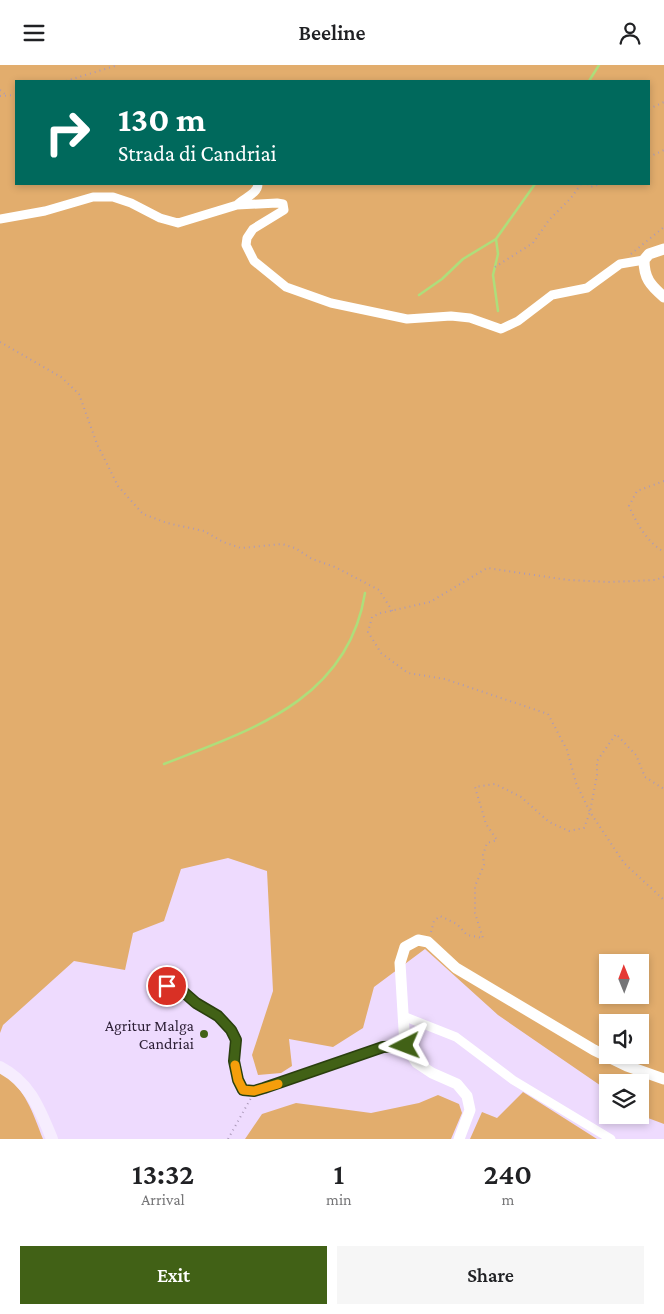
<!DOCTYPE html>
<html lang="en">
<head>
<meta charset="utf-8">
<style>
  :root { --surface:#fff; --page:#f6f6f6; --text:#202124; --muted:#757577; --accent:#416116 }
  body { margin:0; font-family:"Crimson Pro",serif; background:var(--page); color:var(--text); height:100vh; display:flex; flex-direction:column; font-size:19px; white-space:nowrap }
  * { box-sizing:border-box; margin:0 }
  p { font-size:16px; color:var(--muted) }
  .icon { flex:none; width:28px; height:28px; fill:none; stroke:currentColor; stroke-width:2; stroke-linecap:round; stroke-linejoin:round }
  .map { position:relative; height:1074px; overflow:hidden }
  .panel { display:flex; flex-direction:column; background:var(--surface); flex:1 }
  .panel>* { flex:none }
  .banner { position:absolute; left:15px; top:15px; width:635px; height:105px; border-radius:0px; box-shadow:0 2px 8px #0003; background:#00695c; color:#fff; overflow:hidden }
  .needle { width:32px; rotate:359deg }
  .controls { position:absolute; left:599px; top:889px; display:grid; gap:10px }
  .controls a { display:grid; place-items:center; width:50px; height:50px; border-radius:0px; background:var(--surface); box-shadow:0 2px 8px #0003; font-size:25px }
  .pin { position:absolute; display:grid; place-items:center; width:42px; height:42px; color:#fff; margin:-21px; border:2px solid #fff; border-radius:50%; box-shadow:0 1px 5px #0007 }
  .me { position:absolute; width:55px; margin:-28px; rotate:267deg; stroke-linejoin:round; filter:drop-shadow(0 0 4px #0008) }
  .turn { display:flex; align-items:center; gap:18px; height:105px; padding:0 20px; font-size:22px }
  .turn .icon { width:65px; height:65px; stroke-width:2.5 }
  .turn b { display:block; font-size:35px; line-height:42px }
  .eta { display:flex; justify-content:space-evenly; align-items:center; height:85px; text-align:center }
  .eta b { font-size:30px; font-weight:600; line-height:35px }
  .button { display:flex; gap:10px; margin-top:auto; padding:10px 20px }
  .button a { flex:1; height:58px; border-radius:0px; background:var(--accent); color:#fff; font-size:20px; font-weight:600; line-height:58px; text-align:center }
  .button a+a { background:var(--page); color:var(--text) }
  header { display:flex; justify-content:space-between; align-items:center; height:65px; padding:0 20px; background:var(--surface); font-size:22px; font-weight:600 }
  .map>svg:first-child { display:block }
</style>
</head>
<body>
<header><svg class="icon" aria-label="menu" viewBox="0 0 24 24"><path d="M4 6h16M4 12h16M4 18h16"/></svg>Beeline<svg class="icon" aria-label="person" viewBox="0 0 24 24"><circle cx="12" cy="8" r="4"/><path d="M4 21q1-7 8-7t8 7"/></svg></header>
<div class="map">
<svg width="664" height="1074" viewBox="0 0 664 1074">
  <rect width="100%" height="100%" fill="#eedbfe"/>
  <path fill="#e2ad6d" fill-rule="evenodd" d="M0,0H664V1059L640,1050V1018H608L607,1025L498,950L425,884L374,922L363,963L333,982L289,974L292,1001L281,1008L258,1010L252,990L273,926L267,806L228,793L181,804L164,856L133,868L125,905L74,896L3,960L0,968ZM16,16H649V119H16ZM608,898H640V930H608ZM608,958H640V990H608Z
    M0,1007C25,1022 33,1048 43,1074H0Z
    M523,1027L597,1074H470L482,1047L497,1053Z
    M438,1030L459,1039L462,1048L451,1074H245L262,1049L296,1038L371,1048L419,1038Z"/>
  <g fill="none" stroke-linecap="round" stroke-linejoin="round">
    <path stroke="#aede7b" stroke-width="2.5" d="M589,16L599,0
      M496,174L498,189L493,210L498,246
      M419,230L442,214L463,194L496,174L535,119
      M164,699C251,665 348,635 365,528"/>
    <path stroke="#ab9ab9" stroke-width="2" stroke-dasharray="1 4" stroke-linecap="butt" d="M66,16L118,0
      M0,25L6,30
      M0,31L16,30
      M649,44L664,37
      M649,92L664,85
      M588,119L590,122L601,119
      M631,189L664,162
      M495,202L533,178L549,155L571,133L581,119
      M0,277L61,312L79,329L97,379L118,421L143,449L167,458L204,466L223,477L241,483L282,479L295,483L312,494L335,502L379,525L393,547
      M664,416L637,426L629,441C637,459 647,477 664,487
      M664,512L655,515L610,517L568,515L487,503L430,537L381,548L372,552L368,567L381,588L408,608L445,614L548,649L567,685L576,718L590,747L624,798L664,835
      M431,867L434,856L440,851L457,859L467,870L483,873L475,848V821L484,800L483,790L487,778L497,775L486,759L475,722L495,719L521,732L549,757L569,766L584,763L590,747L597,710V696L616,669L636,690L645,712L664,724
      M228,1074L251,1033"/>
    <path stroke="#fff" stroke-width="4.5" d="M167,921L181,924L196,938L218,951L231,965L236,975L234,996L238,1015L243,1025L254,1026L264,1023L383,982L404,981"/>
    <path stroke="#fff" stroke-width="9" d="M237,140C243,133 258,129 258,119
      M0,154L45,146L93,132H113L131,138L160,153L178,158L237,140L277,138L283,139L284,145L253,164L247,173L246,180L254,196L286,222L331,238L407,254L451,251L470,253L501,264L518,256L552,230L587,223L620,199L644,195
      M403,951L456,972L513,1015L611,1074"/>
    <path stroke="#fff" stroke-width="11" d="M664,184L649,189L644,195C644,213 650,220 664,232
      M459,1074L470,1045L467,1031L457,1019L432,1008L417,998L405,981L400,898L405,882L418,875L428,877L456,903L594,985L627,1001L664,1014"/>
    <path stroke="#f6edfe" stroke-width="12" d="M0,1002C30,1017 40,1045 52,1074"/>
  </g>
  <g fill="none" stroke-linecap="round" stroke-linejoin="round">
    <g stroke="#2a3f0e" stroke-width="12">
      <path id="route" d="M167,921L180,924L196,938L218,951L231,965L236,975L234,996L238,1015L243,1025L254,1026L264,1023L383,982L405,981"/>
    </g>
    <use href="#route" stroke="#416116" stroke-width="9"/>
    <path stroke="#f59e0b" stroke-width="9" d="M235,1000L238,1015L243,1025L254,1026L278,1019"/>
  </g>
  <circle fill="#416116" stroke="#eedbfe" stroke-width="2" cx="204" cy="969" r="5"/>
  <g text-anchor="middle" stroke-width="4" stroke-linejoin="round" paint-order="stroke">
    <g font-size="16" fill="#2b1e34" stroke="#eedbfe" text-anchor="end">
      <text x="194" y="966">Agritur Malga<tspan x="194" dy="18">Candriai</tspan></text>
    </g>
  </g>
</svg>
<div class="controls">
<a><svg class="needle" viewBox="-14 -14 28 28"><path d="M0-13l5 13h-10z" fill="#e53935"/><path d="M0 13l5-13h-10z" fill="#757577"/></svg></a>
<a><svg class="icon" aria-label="sound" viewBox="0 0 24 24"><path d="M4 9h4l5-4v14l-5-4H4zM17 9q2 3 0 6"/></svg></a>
<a><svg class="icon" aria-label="layers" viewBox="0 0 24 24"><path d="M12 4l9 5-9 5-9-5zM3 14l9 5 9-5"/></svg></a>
</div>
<div class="pin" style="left:167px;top:921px;background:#d93025"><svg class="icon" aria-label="arrive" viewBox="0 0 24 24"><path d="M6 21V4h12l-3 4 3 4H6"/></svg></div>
<svg class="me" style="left:405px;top:981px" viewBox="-20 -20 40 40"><path d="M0-17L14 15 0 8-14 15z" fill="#416116" stroke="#fff" stroke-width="4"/></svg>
<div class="banner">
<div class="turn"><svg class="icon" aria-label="right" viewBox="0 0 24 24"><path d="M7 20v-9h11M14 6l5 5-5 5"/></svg><div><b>130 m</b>Strada di Candriai</div></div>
</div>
</div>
<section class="panel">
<div class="eta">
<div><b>13:32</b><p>Arrival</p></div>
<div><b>1</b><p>min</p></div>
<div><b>240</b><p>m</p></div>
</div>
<div class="button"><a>Exit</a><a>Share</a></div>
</section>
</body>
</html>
